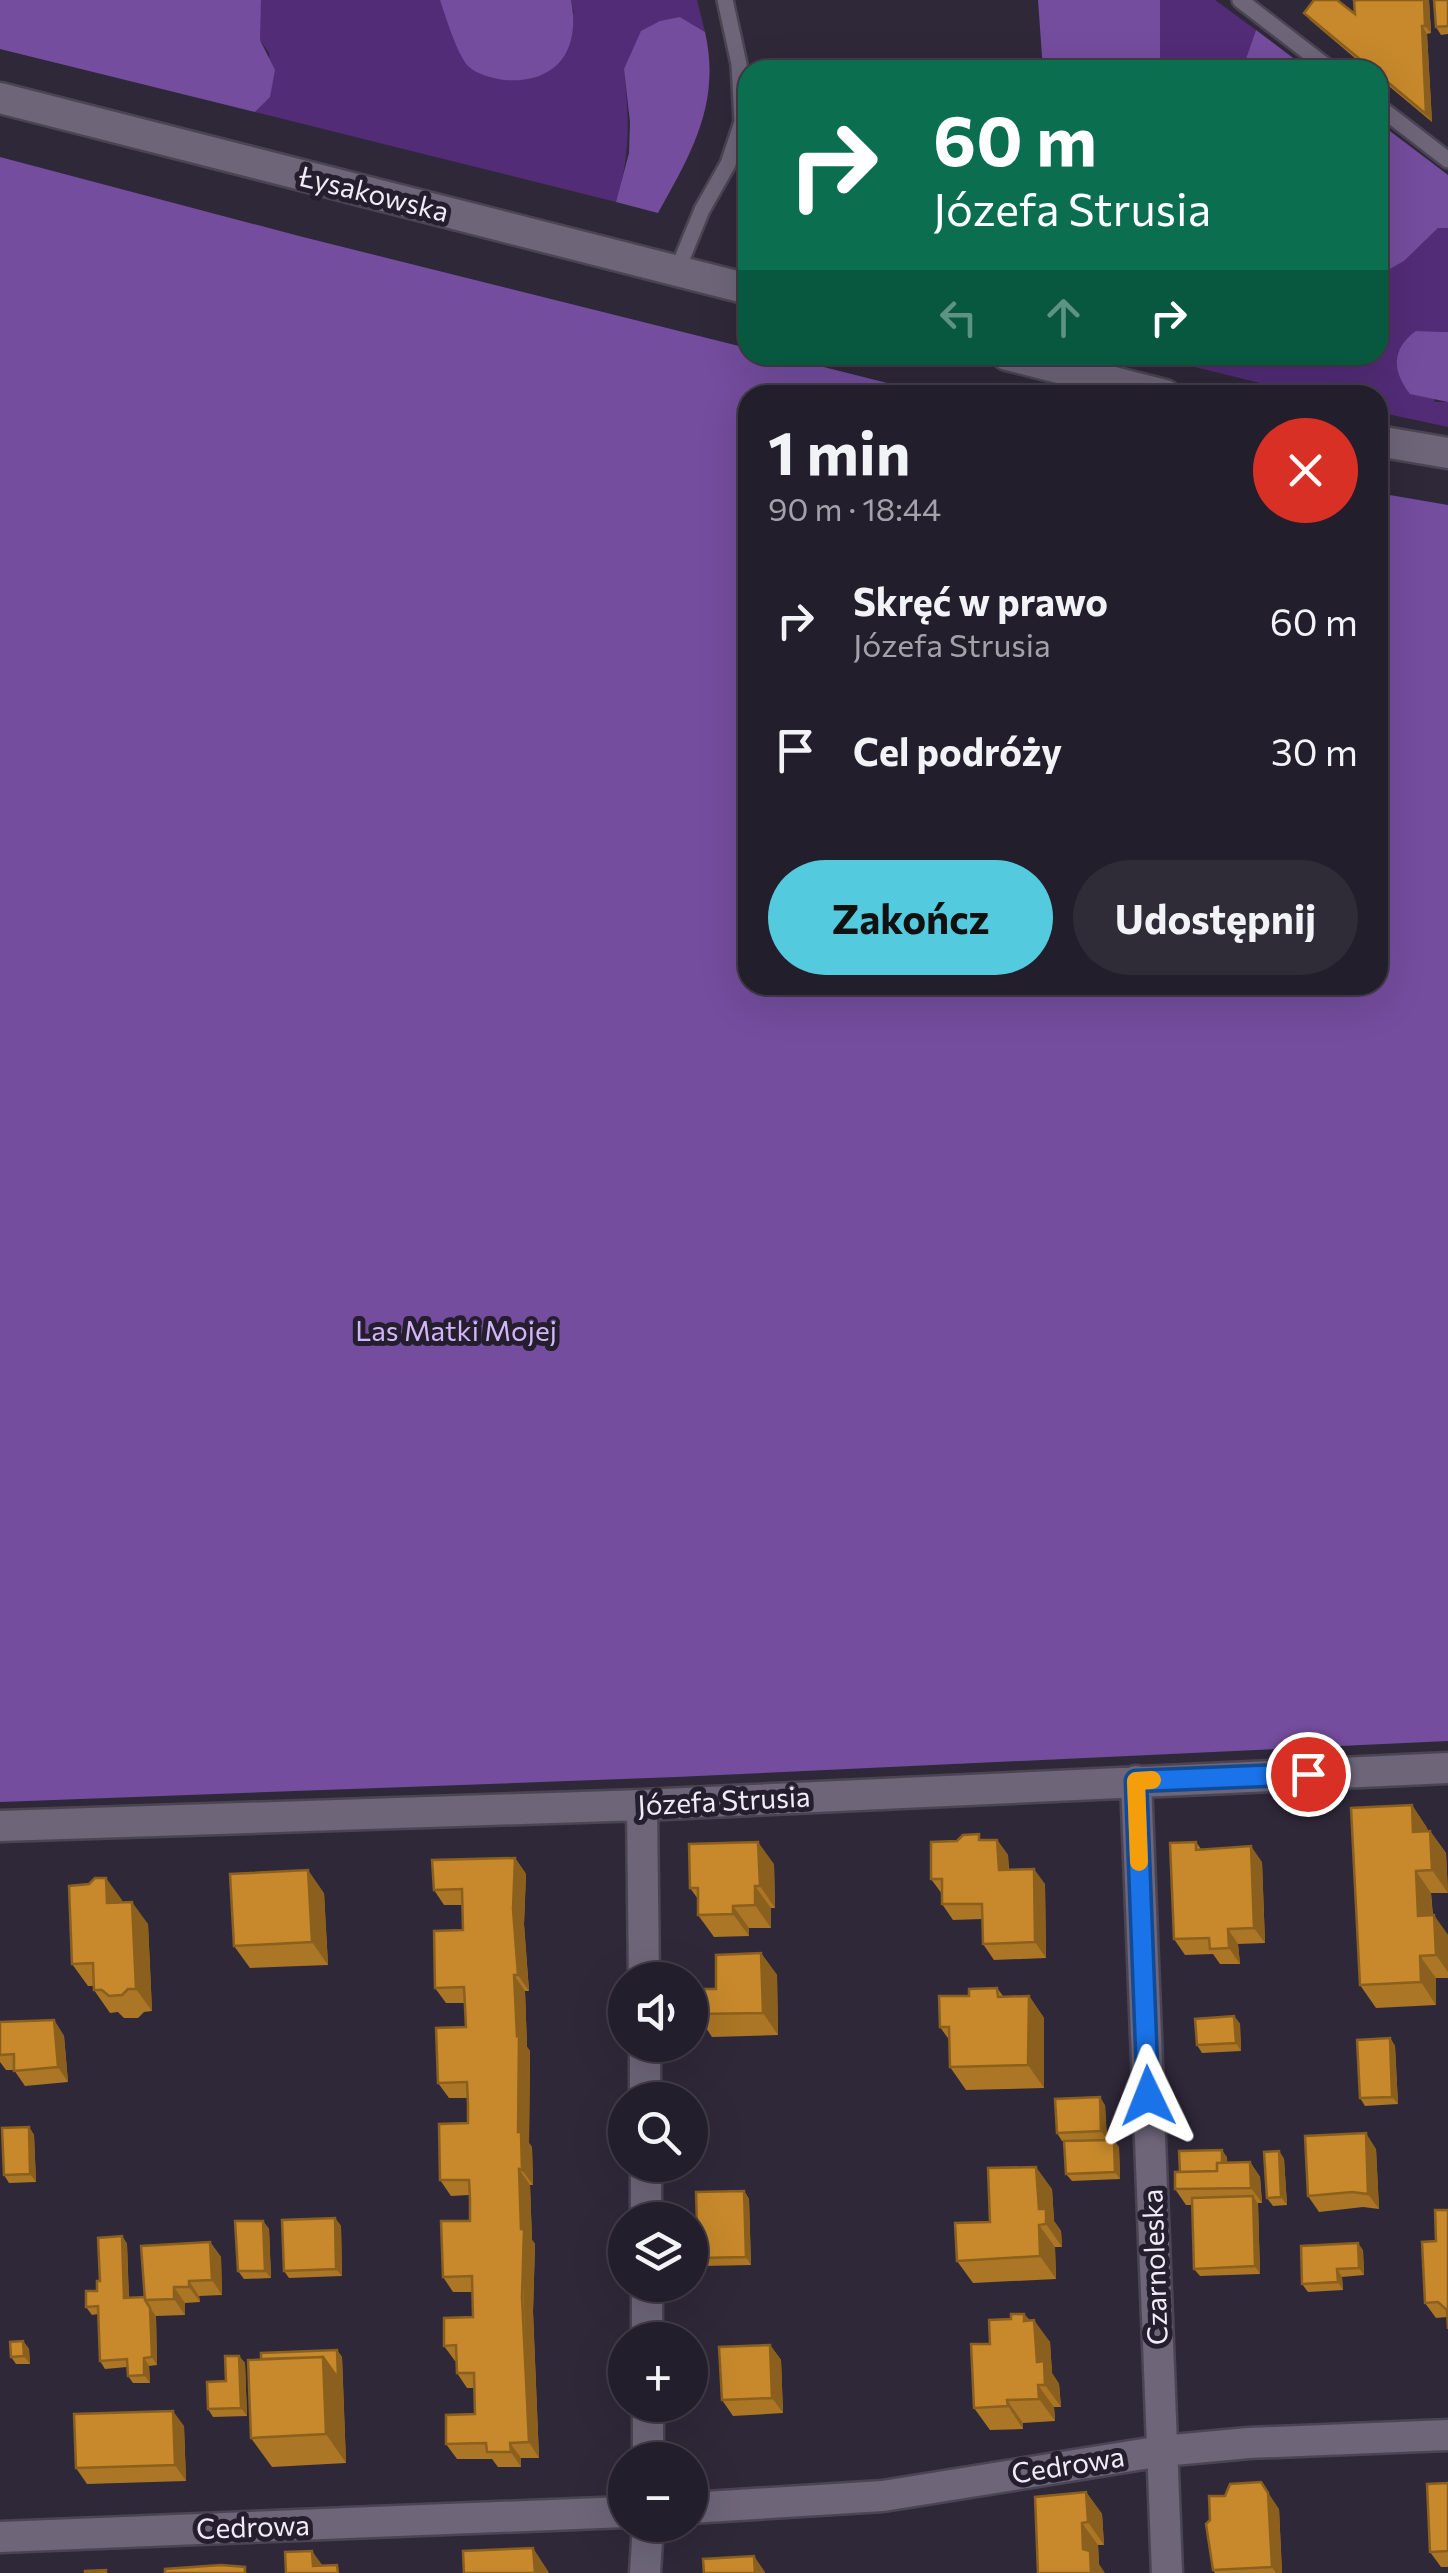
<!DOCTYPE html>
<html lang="pl">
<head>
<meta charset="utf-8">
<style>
  :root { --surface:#231e2b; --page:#2f2b37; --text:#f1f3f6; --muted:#a3a2a9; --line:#403c47; --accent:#54cade }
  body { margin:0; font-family:Commissioner,sans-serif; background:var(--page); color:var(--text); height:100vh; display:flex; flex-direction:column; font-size:38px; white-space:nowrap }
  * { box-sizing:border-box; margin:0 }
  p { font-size:32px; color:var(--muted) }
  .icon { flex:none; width:55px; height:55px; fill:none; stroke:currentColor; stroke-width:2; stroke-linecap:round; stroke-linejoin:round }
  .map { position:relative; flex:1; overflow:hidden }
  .details { position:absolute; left:738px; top:385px; width:650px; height:610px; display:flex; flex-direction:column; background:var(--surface); border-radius:30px; box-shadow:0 10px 40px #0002,0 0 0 2px var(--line) }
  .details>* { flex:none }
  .top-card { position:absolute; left:738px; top:60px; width:650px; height:305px; border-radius:30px; box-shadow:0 10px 40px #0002,0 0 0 2px var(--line); background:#0b6e4f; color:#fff; overflow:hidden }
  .controls { position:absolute; left:608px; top:1962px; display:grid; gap:20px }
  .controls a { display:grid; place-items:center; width:100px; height:100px; border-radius:50%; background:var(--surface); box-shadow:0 10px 40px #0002,0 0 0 2px var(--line); font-size:50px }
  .pin { position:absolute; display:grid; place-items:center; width:85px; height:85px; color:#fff; margin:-42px; border:5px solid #fff; border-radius:50%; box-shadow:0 2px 10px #0007 }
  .me { position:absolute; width:110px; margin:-55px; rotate:358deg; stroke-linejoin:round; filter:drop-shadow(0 0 8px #0008) }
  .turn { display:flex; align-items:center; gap:35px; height:210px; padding:0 30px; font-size:45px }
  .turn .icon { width:130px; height:130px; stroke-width:2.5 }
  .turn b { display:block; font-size:70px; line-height:85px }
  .lanes { display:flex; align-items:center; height:95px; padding:0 30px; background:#0003; justify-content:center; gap:50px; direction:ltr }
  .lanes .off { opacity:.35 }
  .round { display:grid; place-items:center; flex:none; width:105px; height:105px; border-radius:52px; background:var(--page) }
  .summary { display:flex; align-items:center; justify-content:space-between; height:170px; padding:0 30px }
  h1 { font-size:60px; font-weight:700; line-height:75px }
  .action { display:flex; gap:20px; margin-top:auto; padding:20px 30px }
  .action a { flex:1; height:115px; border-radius:60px; background:var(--accent); color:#111; font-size:40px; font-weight:700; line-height:115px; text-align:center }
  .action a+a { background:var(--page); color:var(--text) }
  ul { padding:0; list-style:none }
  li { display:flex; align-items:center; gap:30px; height:130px; padding:0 30px }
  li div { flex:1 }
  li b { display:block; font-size:38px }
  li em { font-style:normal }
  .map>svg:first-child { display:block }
</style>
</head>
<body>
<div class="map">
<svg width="1448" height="2573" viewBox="0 0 1448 2573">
  <rect width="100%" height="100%" fill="#2f2839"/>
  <path fill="#522c77" d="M261,0H440L469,66L574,13L571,0H697L705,32L680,17L624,69C629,116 631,156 616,202L255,112L270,97L269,53L260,40L258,29Z
    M1160,0H1215L1256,30L1242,70H1160Z
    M1438,228H1448V332L1416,331L1435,402H1448V427L1378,412V395H1308L1146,355H1378V264L1390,269L1404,261Z"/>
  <path fill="#744d9e" d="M0,0H261L260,40L275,70L270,97L255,112L0,49Z
    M440,0H571C581,50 557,84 504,80C493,78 477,75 468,66C456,52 446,17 440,0Z
    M1038,0H1160V70H1043Z
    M680,17L705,32C721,103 692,152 658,213L616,202L629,153L630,122L624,69L641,31L660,21Z
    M1256,30L1309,70H1242Z
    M1378,122L1448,175V228H1438L1404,261L1390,269L1378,264Z
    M0,157L299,236L747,348L748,355H776L935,395H748V985H1378V493L1448,505V1741L676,1777L0,1802Z
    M1416,331L1448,332V402L1410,394C1392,371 1391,349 1416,331Z"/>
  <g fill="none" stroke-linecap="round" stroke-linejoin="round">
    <g stroke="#4b4553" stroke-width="20">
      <path id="lane" d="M1240,0L1331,70
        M1378,106L1448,160
        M677,271L702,210L728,164L742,122L739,64L725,0"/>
    </g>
    <g stroke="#4b4553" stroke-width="35">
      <path id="street" d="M1136,1781L1167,2573
        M642,1805L644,1980
        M0,1826L642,1805L1448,1768
        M645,2045V2100
        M646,2165V2220
        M647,2285V2340
        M648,2405V2460
        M690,2508L883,2496L1162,2451L1249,2443L1448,2435
        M0,2537L625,2512
        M645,2573L648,2525"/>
    </g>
    <g stroke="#4b4553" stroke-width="35">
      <path id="secondary" d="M0,98L748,289
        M1007,355L1165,395
        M1378,441L1448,453"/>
    </g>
    <use href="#lane" stroke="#6e6579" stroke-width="15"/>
    <use href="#street" stroke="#6e6579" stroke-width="30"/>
    <use href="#secondary" stroke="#6e6579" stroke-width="30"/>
  </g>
  <path fill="#ab7625" d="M1429,0L1431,33L1427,34L1432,122L1378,77V70H1369L1310,20L1304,13L1355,14Z
    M1448,0V34L1441,35L1436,27Z
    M1412,1805L1427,1828L1428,1831H1430L1446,1853L1448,1893H1431L1433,1915L1448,1935V1978H1436V2005L1376,2008L1360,1985Z
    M983,1840H997L1008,1855L1009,1869L1045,1884L1046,1958L994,1960L983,1944V1919L953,1920L942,1904V1894L931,1879Z
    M1196,1842L1201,1849L1262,1862L1265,1943L1238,1944L1240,1964H1220L1213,1954L1185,1955L1174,1939Z
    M515,1858L526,1874L524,1924L529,1991H525L527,2047L530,2051L529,2143L532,2147L533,2185H530L532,2240L535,2244L533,2312L539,2458H521V2467H498L492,2459H457L446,2444L475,2414L474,2388H467L457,2373V2361H455L444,2346L473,2317L472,2292H453L443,2277L470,2221L469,2195L451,2196L440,2180L468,2123L467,2098H449L438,2083L466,2027L464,2003H446L435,1988L463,1930L462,1905H444L434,1890Z
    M774,1864L775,1908H771V1928H749V1936L714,1937L698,1915V1899L690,1888Z
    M324,1893L328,1965L250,1968L234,1946Z
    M122,1900V1902L148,1924L152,2011L144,2012L138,2018H124L118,2012L110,2013L94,1990V1986H88L72,1964Z
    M761,1953L777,1975L778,2035L712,2037L697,2014L716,1989Z
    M997,1988L1003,1996H1029L1044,2018V2088L966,2090L950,2067V2041L940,2027L969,1996Z
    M1234,2016L1240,2024L1241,2051L1202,2053L1197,2045Z
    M54,2020L64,2036L68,2082L25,2086L14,2070H6L0,2062V2022Z
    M1390,2038L1395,2046L1398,2104L1365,2106L1360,2098Z
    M1105,2105L1107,2139L1062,2141L1057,2133Z
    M29,2127L34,2135L36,2182L9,2183L4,2175Z
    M1119,2147L1120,2179L1072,2181L1066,2174Z
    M1376,2149L1379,2209L1363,2207L1319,2212L1308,2196Z
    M1279,2151L1284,2159L1287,2205L1273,2206L1267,2198Z
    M1227,2157V2162H1250L1260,2177L1262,2203H1258L1260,2274L1200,2276L1194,2269L1192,2205H1186L1175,2189L1180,2172Z
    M1052,2189L1054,2221L1061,2231L1062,2247H1055L1056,2279L973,2283L957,2261L990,2222Z
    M744,2191L749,2199L751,2265L703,2266L698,2258Z
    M335,2218L341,2226L342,2276L289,2278L284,2271Z
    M263,2221L269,2229L271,2278L244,2279L238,2271Z
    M122,2236L127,2244L129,2298L145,2297L210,2242L221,2257L222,2295L199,2296L200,2302L185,2303V2315L156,2316L157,2365L149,2366L150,2383H133L128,2376L127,2367L105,2369L100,2361L98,2314L92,2315L86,2307L97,2291Z
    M1436,2241L1447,2317L1436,2318L1425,2303Z
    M1363,2250L1364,2275L1342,2277L1343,2290L1308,2292L1302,2284Z
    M1024,2314L1050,2342L1052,2373L1059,2384L1061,2407H1054L1055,2421L1023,2423V2429L990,2430L974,2408L990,2344L1011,2319Z
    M23,2341L29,2349L30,2364H16L11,2357Z
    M770,2345L781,2360L783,2413L733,2416L722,2400Z
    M337,2350L342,2357L346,2463L272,2467L251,2438L261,2359Z
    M239,2356L245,2363L247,2416L213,2417L208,2409L226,2381Z
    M184,2426L186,2481L87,2484L76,2468Z
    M1448,2483V2567H1441L1430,2552Z
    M1086,2492L1102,2514L1104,2545H1098L1099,2564L1038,2573Z
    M1279,2509L1282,2573H1215L1213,2570Z"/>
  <path fill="#8b601e" d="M1424,0H1429L1431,33L1425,26Z
    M1422,26L1427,34L1432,122L1426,114Z
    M1412,1805L1427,1828L1429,1854L1413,1832Z
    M1430,1831L1446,1853L1448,1893L1432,1870Z
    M997,1840L1008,1855L1009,1885L999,1870Z
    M758,1842L774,1864L775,1908L760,1886Z
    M1251,1846L1262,1862L1265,1943L1254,1928Z
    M515,1858L526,1874L524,1924L529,1991L518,1975L513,1909Z
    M1034,1869L1045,1884L1046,1958L1035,1942Z
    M308,1870L324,1893L328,1965L312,1942Z
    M1416,1871L1431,1893L1434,1938L1418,1916Z
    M106,1878L122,1900L123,1925L107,1903Z
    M755,1886L771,1908V1928L755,1905Z
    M132,1902L148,1924L152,2011L136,1989Z
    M733,1906L749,1928V1936L733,1914Z
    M1434,1915L1448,1935V1972L1436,1955Z
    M1228,1929L1238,1944L1240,1964L1229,1948Z
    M761,1953L777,1975L778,2035L763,2013Z
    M1420,1956L1436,1978V2005L1421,1982Z
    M514,1975L525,1991L527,2047L530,2051L529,2143L532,2147L533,2185L522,2170L518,2132Z
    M1029,1996L1044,2018V2088L1028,2065Z
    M1234,2016L1240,2024L1241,2051L1236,2043Z
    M54,2020L64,2036L68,2082L58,2067Z
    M1390,2038L1395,2046L1398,2104L1392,2097Z
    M1100,2097L1105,2105L1107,2139L1101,2131Z
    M29,2127L34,2135L36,2182L30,2174Z
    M1366,2133L1376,2149L1379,2209L1368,2194Z
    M1114,2140L1119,2147L1120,2179L1115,2172Z
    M1222,2150L1227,2157L1228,2186L1222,2178Z
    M1279,2151L1284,2159L1287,2205L1281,2197Z
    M1250,2162L1260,2177L1262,2203L1251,2188Z
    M1036,2167L1052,2189L1054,2221L1061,2231L1062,2247L1046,2224L1039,2209Z
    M519,2169L530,2185L532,2240L535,2244L533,2312L539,2458L529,2442Z
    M744,2191L749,2199L751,2265L746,2257Z
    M1253,2196L1258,2204L1260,2274L1255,2266Z
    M335,2218L341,2226L342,2276L336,2269Z
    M263,2221L269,2229L271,2278L265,2271Z
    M1039,2225L1055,2247L1056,2279L1040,2256Z
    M122,2236L127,2244L129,2306L124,2298Z
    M210,2242L221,2257L222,2295L212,2280Z
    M1358,2243L1363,2250L1364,2275L1359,2268Z
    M1337,2269L1342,2277L1343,2290L1338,2282Z
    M189,2281L199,2296L200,2302L189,2287Z
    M174,2287L185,2303V2315L174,2299Z
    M150,2308L156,2316L157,2365L152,2357Z
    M1024,2314L1035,2329L1034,2320L1050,2342L1052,2373L1059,2384L1061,2407L1045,2385L1024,2321Z
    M23,2341L29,2349L30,2364L24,2356Z
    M770,2345L781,2360L783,2413L772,2398Z
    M337,2350L342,2357L346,2463L326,2434L323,2357Z
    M239,2356L245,2363L247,2416L241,2408Z
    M144,2358L149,2366L150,2383L144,2375Z
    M1038,2385L1054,2407L1055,2421L1039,2399Z
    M1007,2400L1023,2423V2429L1008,2406Z
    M173,2411L184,2426L186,2481L175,2465Z
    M510,2443L521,2458V2467L511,2452Z
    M1261,2482L1279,2509L1282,2573H1276L1272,2567Z
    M1086,2492L1102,2514L1104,2545L1088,2522Z
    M1082,2523L1098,2545L1099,2564L1105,2573H1091L1083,2549Z
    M533,2548L548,2571L549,2573H535Z
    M312,2551L323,2566H313Z
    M754,2556L765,2572V2573H755Z"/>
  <path fill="#c7892b" stroke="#8b601e" stroke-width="2.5" d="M1314,0H1337L1355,14L1354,1L1358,0H1424L1425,26H1422L1426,114L1378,74V70H1373L1304,13Z
    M1434,0H1448V26L1436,27Z
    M1412,1805L1413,1832L1430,1831L1432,1870L1416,1871L1418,1916L1434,1915L1436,1955L1420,1956L1421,1982L1360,1985L1351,1808Z
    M979,1834V1840H997L999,1870L1034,1869L1035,1942L983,1944L982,1904H942V1879H931V1842L957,1841L963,1835Z
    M758,1842L760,1886H755V1905L733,1906V1914L698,1915V1888H690L689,1844Z
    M1196,1842V1850L1251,1846L1254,1928L1228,1929L1229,1948L1210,1949L1209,1938L1174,1939L1170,1843Z
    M515,1858L513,1909L518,1975H514L517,2036L519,2035L518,2132H521L522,2170L519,2169L521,2229H524L522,2297L529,2442L510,2443L511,2452H487L486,2443L446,2444V2415L475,2414L474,2373H457L456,2345L444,2346V2318L473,2317L472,2276L443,2277L441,2221H470V2200L469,2180H440L439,2124L468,2123V2104L467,2082L438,2083L436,2028L466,2027L464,1987L435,1988L434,1931L463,1930L462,1889L434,1890L432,1860Z
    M308,1870L312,1942L234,1946L230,1874Z
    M95,1878H106L107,1903L132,1902L136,1989H128L122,1995L109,1996L102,1990H94L93,1963L72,1964L69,1886L89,1884Z
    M761,1953L763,2013L697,2014L696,1989H716V1955Z
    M997,1988L998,1997L1029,1996L1028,2065L950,2067L949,2027H940L939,1996H969V1989Z
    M1234,2016L1236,2043L1197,2045L1195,2019Z
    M54,2020L58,2067L14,2071V2054L0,2055V2022Z
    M1390,2038L1392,2097L1360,2098L1357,2040Z
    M1100,2097L1101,2131L1057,2133L1055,2099Z
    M29,2127L30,2174L4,2175L2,2128Z
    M1366,2133L1368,2194L1352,2192L1308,2196L1305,2136Z
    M1114,2140L1115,2172L1066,2174L1064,2141Z
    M1222,2150V2163H1217V2171L1180,2172L1179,2151Z
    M1279,2151L1281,2197L1267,2198L1264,2152Z
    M1250,2162L1251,2188L1175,2189V2172L1217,2171V2163Z
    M1036,2167L1039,2209H1046V2224L1039,2225L1040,2256L957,2261L955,2223L990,2222L988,2168Z
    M744,2191L746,2257L698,2258L696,2192Z
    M1253,2196L1255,2266L1194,2269L1192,2198Z
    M1435,2210H1448V2329L1447,2310L1438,2302L1425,2303L1422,2242L1436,2241Z
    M335,2218L336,2269L284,2271L282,2220Z
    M235,2221H263L265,2271H238Z
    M122,2236L124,2298L145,2297V2300L150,2308L152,2357L144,2358V2375L128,2376L127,2359L100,2361L98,2306L86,2307V2291H97V2281H100L98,2238Z
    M210,2242L212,2280L189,2281V2287H174V2299L145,2300L141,2246Z
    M1358,2243L1359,2268L1337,2269L1338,2282L1302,2284L1301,2246Z
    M1011,2314H1024V2321L1034,2320L1037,2362L1044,2361L1045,2385H1038L1039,2399L1007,2400L1008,2406L974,2408L971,2344H990L989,2320L1011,2319Z
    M23,2341L24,2356L11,2357L10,2342Z
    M770,2345L772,2398L722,2400L719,2347Z
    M337,2350L338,2378L323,2357L261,2359V2353Z
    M225,2356H239L241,2408L208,2409L207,2382L226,2381Z
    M323,2357L326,2434L251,2438L248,2360Z
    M173,2411L175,2465L76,2468L74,2414Z
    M1261,2482L1268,2493L1272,2567L1213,2570L1206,2524L1210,2520L1209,2496H1225L1230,2484Z
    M1448,2483V2551L1430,2552L1427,2484Z
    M1086,2492L1088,2522L1082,2523L1083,2549L1090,2551L1091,2573H1038L1035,2497Z
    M533,2548L535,2573H464L463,2551Z
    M312,2551L313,2566L337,2565L338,2573H286L285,2552Z
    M754,2556L755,2573H704L703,2559Z
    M221,2565L245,2567V2573H165V2569Z
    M106,2570V2573H85V2571Z"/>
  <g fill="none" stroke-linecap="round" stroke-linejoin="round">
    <g stroke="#114b97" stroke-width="25">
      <path id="route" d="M1148,2096L1136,1781L1308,1774"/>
    </g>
    <use href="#route" stroke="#1a73e8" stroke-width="18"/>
    <path stroke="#f59e0b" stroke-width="18" d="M1139,1862L1136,1781L1152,1780"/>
  </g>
  <g text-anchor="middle" stroke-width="10" stroke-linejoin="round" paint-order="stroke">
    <g font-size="28" fill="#f0ebf6" stroke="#251e2e">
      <text transform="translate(374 194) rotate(14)" y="10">Łysakowska</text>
      <text transform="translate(724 1801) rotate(-3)" y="10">Józefa Strusia</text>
      <text transform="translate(1155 2267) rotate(-92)" y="10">Czarnoleska</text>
      <text transform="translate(1068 2465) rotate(-9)" y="10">Cedrowa</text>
      <text transform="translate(253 2527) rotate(-2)" y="10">Cedrowa</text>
    </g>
    <g font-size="28" fill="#d3b6f7" stroke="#251e2e">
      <text x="456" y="1341">Las Matki Mojej</text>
    </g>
  </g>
</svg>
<div class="controls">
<a><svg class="icon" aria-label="sound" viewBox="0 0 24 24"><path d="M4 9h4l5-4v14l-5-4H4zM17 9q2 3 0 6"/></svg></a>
<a><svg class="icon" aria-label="search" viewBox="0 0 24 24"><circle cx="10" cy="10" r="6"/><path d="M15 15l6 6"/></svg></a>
<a><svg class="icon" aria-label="layers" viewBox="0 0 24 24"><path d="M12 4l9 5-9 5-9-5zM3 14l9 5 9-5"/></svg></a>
<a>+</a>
<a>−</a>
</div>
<div class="pin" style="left:1308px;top:1774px;background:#d93025"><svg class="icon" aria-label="arrive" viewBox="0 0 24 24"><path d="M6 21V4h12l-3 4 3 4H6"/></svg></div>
<svg class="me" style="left:1148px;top:2096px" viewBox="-20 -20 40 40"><path d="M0-17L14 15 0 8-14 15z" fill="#1a73e8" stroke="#fff" stroke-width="4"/></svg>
<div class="top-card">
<div class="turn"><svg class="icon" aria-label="right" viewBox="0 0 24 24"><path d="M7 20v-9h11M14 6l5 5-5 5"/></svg><div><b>60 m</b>Józefa Strusia</div></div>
<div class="lanes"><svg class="icon off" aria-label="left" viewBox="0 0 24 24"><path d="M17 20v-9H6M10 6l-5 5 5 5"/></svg><svg class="icon off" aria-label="ahead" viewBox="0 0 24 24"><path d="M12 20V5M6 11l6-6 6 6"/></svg><svg class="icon" aria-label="right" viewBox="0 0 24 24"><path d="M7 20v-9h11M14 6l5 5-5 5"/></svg></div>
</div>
<section class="details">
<div class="summary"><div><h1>1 min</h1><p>90 m · 18:44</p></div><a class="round" style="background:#d93025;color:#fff"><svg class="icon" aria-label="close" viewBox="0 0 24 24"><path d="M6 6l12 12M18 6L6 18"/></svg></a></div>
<ul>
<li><svg class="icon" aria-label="right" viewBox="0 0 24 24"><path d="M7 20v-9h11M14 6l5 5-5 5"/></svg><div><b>Skręć w prawo</b><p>Józefa Strusia</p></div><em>60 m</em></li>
<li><svg class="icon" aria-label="arrive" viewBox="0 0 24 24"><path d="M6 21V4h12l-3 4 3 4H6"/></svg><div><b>Cel podróży</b></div><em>30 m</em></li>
</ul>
<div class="action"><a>Zakończ</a><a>Udostępnij</a></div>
</section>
</div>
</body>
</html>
